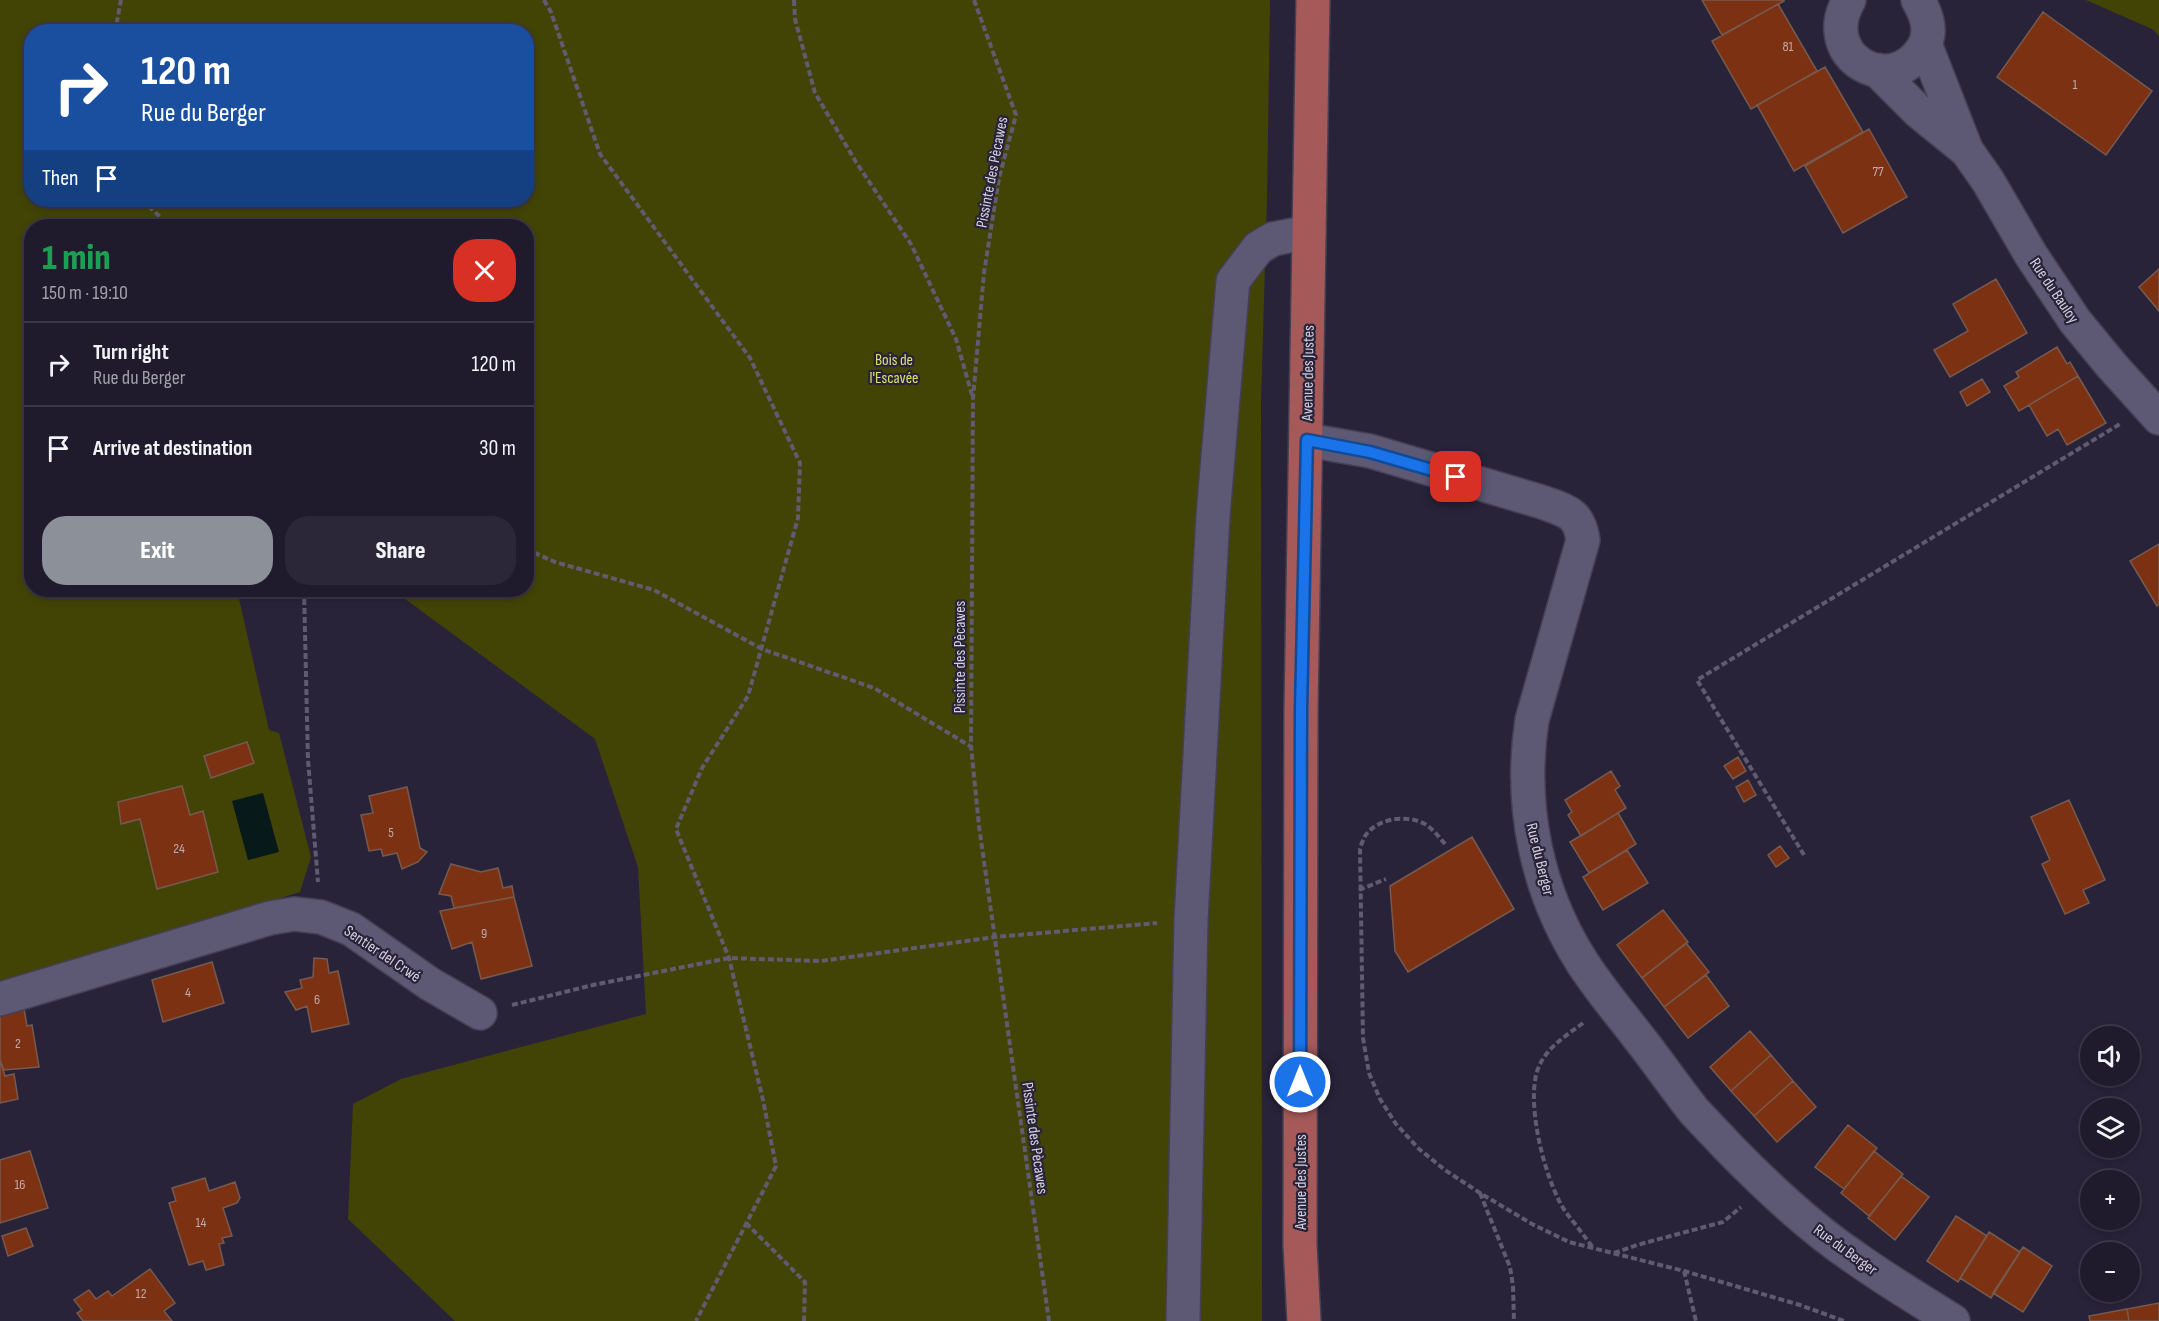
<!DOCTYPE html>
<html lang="en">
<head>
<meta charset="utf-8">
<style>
  :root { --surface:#1f1a2c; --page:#2c2738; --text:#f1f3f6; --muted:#a1a1a9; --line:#3c3848; --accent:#8c9099 }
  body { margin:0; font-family:"Sofia Sans Condensed",sans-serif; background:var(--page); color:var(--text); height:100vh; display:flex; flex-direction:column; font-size:22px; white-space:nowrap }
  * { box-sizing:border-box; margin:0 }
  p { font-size:20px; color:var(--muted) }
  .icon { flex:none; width:33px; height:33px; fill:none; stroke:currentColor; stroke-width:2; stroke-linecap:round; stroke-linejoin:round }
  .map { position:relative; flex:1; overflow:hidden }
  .drawer { position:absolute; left:24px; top:219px; width:510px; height:378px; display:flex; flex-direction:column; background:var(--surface); border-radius:24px; box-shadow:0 3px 9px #0003,0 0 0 2px var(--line) }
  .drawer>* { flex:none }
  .guide { position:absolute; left:24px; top:24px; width:510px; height:183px; border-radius:24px; box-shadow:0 3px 9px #0003,0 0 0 2px var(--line); background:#1a4fa0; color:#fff; overflow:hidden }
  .tools { position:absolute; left:2080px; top:1026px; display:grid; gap:12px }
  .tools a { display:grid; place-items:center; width:60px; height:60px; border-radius:50%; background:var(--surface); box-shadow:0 3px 9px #0003,0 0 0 2px var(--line); font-size:30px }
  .pin { position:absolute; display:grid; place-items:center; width:51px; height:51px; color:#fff; margin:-26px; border-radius:12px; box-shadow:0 3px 9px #0006 }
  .me { position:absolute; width:66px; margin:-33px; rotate:0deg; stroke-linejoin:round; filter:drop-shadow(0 0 4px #0008) }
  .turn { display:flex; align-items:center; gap:21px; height:126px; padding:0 18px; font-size:27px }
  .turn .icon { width:78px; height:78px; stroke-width:2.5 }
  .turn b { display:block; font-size:42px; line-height:51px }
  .then { display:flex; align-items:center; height:57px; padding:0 18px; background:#0003; gap:12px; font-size:22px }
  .round { display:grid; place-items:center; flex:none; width:63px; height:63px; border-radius:24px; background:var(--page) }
  .headline { display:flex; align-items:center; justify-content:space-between; height:102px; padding:0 18px }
  h1 { font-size:36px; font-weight:800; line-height:45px; color:#1e9e55 }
  .primary-button { display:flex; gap:12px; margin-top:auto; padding:12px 18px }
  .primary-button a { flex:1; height:69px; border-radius:24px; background:var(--accent); color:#fff; font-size:24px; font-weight:800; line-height:69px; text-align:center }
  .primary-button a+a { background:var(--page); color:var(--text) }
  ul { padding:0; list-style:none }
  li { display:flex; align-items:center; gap:18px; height:84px; padding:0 18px; border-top:2px solid var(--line) }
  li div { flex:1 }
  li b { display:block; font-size:22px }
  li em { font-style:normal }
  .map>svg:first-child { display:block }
</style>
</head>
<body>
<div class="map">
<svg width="2159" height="1321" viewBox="0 0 2159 1321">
  <rect width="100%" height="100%" fill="#29233a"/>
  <path fill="#424406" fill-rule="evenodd" d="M0,0H1270L1267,199L1261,400L1262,1321H455L348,1219L353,1104L401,1079L646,1014L638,867L595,739L393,590H526V226H32V590H237L269,730L279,733L311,857L300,892L0,987ZM32,32H526V200H32Z
    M2086,0H2159V37L2154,30Z"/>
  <path fill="#08191a" d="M263,793L279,852L248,860L232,801Z"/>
  <path fill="#7c3212" stroke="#775a4f" stroke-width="1.5" d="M1702,0H1784V1L1722,35Z
    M1778,4L1817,71L1751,109L1712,41Z
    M2043,12L2152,91L2106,155L1997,77Z
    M1825,67L1863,132L1794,171L1757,105Z
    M1869,129L1907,197L1843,233L1805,166Z
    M2159,269V311L2139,287Z
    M1996,279L2027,333L1950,377L1934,350L1968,331L1953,304Z
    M2057,347L2067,364L2070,362L2078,376L2019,411L2004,386L2019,377L2016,372Z
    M2078,376L2106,423L2067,445L2058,429L2047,436L2029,405Z
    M1982,379L1990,392L1967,406L1960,392Z
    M2159,544V605L2157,606L2130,561Z
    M247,742L254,763L211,778L204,756Z
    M1738,757L1746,771L1733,779L1724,766Z
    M1611,771L1620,786L1615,790L1626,808L1581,836L1568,815L1572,812L1565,800Z
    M1748,780L1756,795L1744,802L1736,787Z
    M182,786L190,815L203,811L218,872L157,889L140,819L121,824L118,802Z
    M407,787L420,848L427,852L418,862L402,869L397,853L383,856L381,849L369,851L361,815L373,813L369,796Z
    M2069,800L2105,880L2083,890L2089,903L2065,914L2042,864L2050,860L2031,817Z
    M1618,813L1636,844L1589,873L1570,842Z
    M1472,837L1514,909L1408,972L1395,951L1390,886Z
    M1780,846L1789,858L1776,867L1768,855Z
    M1627,850L1648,883L1603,910L1583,877Z
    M451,864L481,872L498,868L503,888L512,886L514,897L454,908L451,896L439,894Z
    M514,897L532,966L481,979L472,942L452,949L440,911Z
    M1663,910L1688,942L1642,978L1617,945Z
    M1686,943L1709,972L1664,1007L1642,978Z
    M314,958L327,959L329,973L338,971L349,1024L312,1032L307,1006L296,1010L285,992L302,988L300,980L313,977Z
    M212,962L224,1003L163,1022L152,980Z
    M1706,975L1729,1006L1688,1038L1664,1007Z
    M23,1003L27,1026L32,1025L39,1067L4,1070L0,1060V1008Z
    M1750,1031L1771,1055L1731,1091L1710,1067Z
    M1771,1055L1793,1081L1754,1116L1731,1091Z
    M0,1060L5,1076L14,1074L18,1099L0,1103Z
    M1793,1081L1816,1107L1777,1142L1754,1116Z
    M1848,1125L1877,1148L1844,1189L1815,1167Z
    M30,1151L48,1208L0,1223V1160Z
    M1874,1151L1903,1174L1869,1216L1841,1193Z
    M1901,1176L1929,1197L1895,1240L1868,1218Z
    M205,1178L209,1191L235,1182L240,1198L237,1203L223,1208L232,1236L222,1238L224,1243L219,1244L224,1265L206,1270L203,1261L189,1265L169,1203L176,1201L172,1188Z
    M1956,1216L1987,1236L1958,1282L1927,1261Z
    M26,1228L33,1246L8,1256L2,1236Z
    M1989,1232L2020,1252L1991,1298L1960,1278Z
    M2023,1247L2052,1266L2023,1312L1993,1293Z
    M150,1269L175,1303L164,1311L172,1321H83L77,1313L82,1310L74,1300L89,1290L96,1299L108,1291L112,1296Z
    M2159,1303V1321H2129L2127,1309Z
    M2127,1309L2129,1321H2090L2089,1316Z"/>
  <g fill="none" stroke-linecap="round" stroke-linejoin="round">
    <g stroke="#443f53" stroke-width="36">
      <path id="minor" d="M1849,0C1816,57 1891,99 1923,48C1933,32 1927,15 1918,0
        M1925,44L1966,149
        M1877,70L1919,112L1967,151L1988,181L2031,255L2075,321L2112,366L2159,418
        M1307,440L1370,451L1542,502C1566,511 1579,512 1583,540L1532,720C1519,804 1536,890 1582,962C1599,989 1620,1013 1639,1038C1658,1062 1675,1087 1694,1111C1705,1123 1717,1135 1728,1147C1767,1187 1808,1226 1854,1257C1886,1280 1920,1300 1953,1321
        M0,999L270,918L294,914L321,917L351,929L430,984L480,1013
        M1183,1321L1191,920L1213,516L1233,281L1258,248L1273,239L1309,232"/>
    </g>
    <g stroke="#443f53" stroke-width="36">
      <path id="major" d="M1304,1321L1300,1245L1301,710L1313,0"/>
    </g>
    <path stroke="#605b70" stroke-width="4" stroke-dasharray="6 3" stroke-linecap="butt" d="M544,0L551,12L600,154L750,358L800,463L798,518L748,696L702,768L676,829L729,958L763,1100L776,1166L696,1321
      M794,0L795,19L815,93L856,162L911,244L956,339L972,395
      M974,0L1016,115L999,178L984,273L973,398L971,746L979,826L1049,1321
      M115,32L121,0
      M142,200L170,226
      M526,549L555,562L654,590L762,649L874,688L970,746
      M304,590L308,760L318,882
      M1445,844C1439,837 1433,829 1425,824C1407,814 1377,818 1365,836C1363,840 1361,845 1360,849L1363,1038L1369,1073L1380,1099L1396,1124L1419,1149L1445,1170L1480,1193L1532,1224L1569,1242L1684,1271L1800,1305L1844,1321
      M1804,855L1697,680L2120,424
      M1359,890L1386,879
      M512,1005L593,985L729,958L821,961L995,937L1157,923
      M1583,1023C1567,1035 1549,1046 1540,1064C1523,1097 1545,1181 1565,1211C1574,1223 1584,1235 1593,1248
      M1480,1193L1510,1267L1513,1286L1514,1321
      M746,1223L805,1282L804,1321
      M1614,1253L1637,1245L1723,1222L1741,1207
      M1684,1271L1696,1321"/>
    <use href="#minor" stroke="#5d5873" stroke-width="33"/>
    <use href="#major" stroke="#a55958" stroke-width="33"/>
  </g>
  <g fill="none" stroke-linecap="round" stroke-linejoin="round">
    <g stroke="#114b97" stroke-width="15">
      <path id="route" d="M1300,1082L1301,710L1307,440L1370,452L1456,477"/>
    </g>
    <use href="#route" stroke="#1a73e8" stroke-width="10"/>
  </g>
  <g text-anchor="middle" stroke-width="4.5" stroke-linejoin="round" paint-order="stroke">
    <g font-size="14" fill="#bea9ac">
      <text x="1788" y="51">81</text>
      <text x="2075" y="89">1</text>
      <text x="1878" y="176">77</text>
      <text x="391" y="837">5</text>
      <text x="179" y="853">24</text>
      <text x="484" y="938">9</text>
      <text x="188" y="997">4</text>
      <text x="317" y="1004">6</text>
      <text x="18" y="1048">2</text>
      <text x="20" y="1189">16</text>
      <text x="201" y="1227">14</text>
      <text x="141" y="1298">12</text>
    </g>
    <g font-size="16" fill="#d4d1e0" stroke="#29233a">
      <text transform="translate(991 172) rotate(-79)" y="6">Pissinte des Pècawes</text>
      <text transform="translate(2055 290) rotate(56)" y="6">Rue du Bauloy</text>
      <text transform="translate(1307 373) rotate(-89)" y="6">Avenue des Justes</text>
      <text transform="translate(959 657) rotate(-90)" y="6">Pissinte des Pècawes</text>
      <text transform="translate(1541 859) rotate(76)" y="6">Rue du Berger</text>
      <text transform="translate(383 953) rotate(34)" y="6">Sentier del Crwé</text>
      <text transform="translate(1036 1138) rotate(82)" y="6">Pissinte des Pècawes</text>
      <text transform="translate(1300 1182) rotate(-90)" y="6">Avenue des Justes</text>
      <text transform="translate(1846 1249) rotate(36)" y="6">Rue du Berger</text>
    </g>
    <g font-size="16" fill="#dce36c" stroke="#29233a">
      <text x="894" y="365">Bois de<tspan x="894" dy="18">l'Escavée</tspan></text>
    </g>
  </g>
</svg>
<div class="tools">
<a><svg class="icon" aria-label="sound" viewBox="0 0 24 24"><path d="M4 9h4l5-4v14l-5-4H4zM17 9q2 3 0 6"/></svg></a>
<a><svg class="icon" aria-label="layers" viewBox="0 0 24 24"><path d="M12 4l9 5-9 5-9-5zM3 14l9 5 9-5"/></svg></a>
<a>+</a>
<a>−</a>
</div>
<div class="pin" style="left:1456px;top:477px;background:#d93025"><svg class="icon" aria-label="arrive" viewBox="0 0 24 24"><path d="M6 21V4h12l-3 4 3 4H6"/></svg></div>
<svg class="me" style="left:1300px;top:1082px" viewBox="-20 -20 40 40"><circle r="17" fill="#1a73e8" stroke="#fff" stroke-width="3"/><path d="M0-11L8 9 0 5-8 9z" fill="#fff"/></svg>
<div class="guide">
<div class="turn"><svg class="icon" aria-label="right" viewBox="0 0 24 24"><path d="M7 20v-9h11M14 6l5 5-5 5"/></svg><div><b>120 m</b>Rue du Berger</div></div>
<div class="then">Then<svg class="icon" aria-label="arrive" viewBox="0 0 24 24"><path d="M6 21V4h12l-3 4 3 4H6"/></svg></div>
</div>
<section class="drawer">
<div class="headline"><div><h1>1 min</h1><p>150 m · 19:10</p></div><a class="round" style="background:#d93025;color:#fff"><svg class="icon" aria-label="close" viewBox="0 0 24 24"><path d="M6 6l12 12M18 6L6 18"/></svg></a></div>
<ul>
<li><svg class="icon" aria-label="right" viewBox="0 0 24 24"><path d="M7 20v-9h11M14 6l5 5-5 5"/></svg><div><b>Turn right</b><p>Rue du Berger</p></div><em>120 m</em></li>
<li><svg class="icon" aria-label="arrive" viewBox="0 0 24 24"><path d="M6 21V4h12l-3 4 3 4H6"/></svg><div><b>Arrive at destination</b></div><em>30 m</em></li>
</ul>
<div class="primary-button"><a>Exit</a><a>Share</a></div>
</section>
</div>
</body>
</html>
